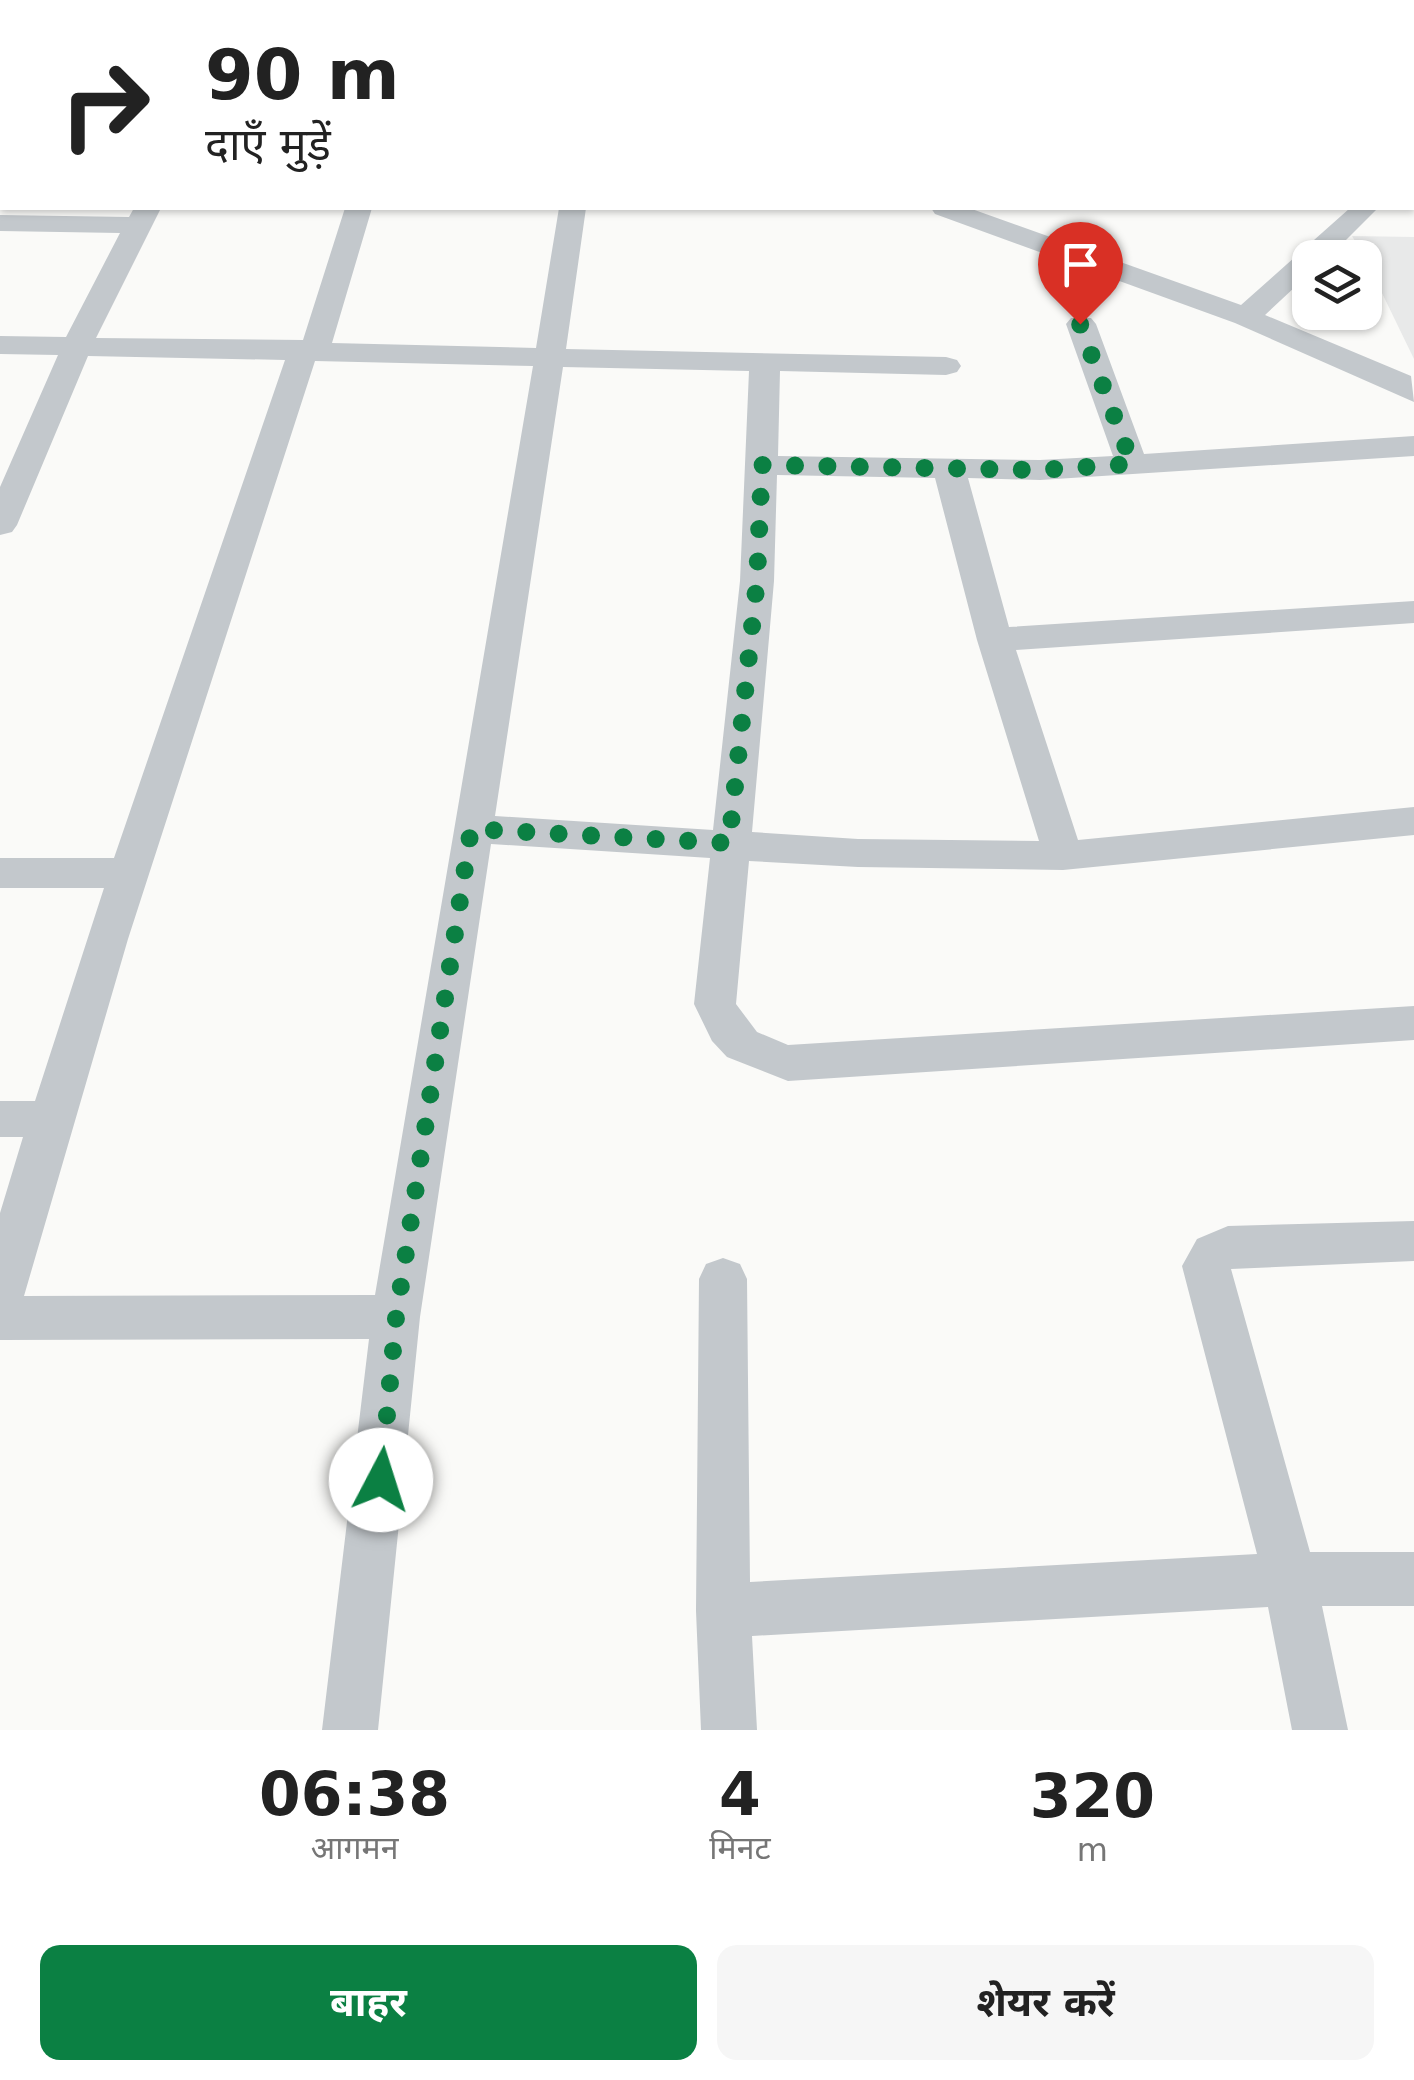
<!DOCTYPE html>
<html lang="hi">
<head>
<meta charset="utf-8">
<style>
  :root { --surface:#fff; --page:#f6f6f6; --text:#222; --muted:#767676; --accent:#0b8043 }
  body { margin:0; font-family:"DejaVu Sans","Noto Sans Devanagari",sans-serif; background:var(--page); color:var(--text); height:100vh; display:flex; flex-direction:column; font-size:38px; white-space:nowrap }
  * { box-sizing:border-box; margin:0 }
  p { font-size:32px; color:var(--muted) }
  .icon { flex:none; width:55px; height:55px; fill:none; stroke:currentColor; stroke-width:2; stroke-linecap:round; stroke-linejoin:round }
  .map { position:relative; height:1730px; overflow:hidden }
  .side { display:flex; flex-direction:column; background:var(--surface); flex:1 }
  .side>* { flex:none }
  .top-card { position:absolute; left:0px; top:0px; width:1415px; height:210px; box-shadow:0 2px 8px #0004; background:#fff; color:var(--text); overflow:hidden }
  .buttons { position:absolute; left:1292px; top:240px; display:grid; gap:20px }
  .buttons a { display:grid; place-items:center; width:90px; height:90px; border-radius:20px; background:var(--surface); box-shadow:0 2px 8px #0004; font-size:50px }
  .pin { position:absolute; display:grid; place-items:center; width:85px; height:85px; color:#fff; margin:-102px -42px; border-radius:50% 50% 50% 0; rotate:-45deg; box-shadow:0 0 10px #0007 }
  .pin .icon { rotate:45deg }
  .me { position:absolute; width:110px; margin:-55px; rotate:5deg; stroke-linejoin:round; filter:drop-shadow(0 0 8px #0008) }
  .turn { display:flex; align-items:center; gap:35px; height:210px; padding:0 40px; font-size:45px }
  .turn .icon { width:130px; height:130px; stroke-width:2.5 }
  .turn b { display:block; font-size:70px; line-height:85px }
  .eta { display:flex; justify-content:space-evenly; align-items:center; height:170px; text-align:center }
  .eta b { font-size:60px; font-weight:700; line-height:70px }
  .primary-button { display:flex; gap:20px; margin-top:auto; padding:20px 40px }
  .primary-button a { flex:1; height:115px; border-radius:20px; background:var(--accent); color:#fff; font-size:40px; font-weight:700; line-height:115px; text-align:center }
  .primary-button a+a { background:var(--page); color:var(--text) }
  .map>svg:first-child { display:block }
</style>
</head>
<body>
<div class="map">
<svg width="1414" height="1730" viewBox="0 0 1414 1730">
  <rect width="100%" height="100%" fill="#fafaf8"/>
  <path fill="#e8e9e9" d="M1352,236L1414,237V359L1365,258Z"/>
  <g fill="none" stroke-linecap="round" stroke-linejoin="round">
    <path fill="#c3c8cc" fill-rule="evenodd" d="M108,0H132L134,2H110Z
      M488,0H512L514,2H487Z
      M591,0H615V2H592Z
      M722,0H746V2H723Z
      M851,0H875L877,2H853Z
      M1214,0H1238L1240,2H1216Z
      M0,27H2V41H0Z
      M1412,39H1414V53H1412Z
      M2,89V107L0,108V90Z
      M1412,192H1414V208H1409Z
      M134,208H161L96,338L303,340L345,208H372L332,343L536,348L559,208H586L566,349L946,357L957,360L961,366L957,372L946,375L780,371L778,456L1040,460L1113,456L1066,324L1071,318H1091L1096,324L1144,454L1414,436V456L1040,480L968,478L1009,627L1414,601V623L1016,650L1078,840L1414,807V835L1063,870L858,867L749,861L736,1004L757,1032L788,1045L1414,1006V1040L788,1081L727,1057L712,1041L694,1004L710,858L491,844L420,1317L378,1730H322L369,1339L0,1340V1213L23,1137H0V1101H35L104,888H0V858H114L285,360L88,356L17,525L12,532L0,535V487L58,355L0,354V336L66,337L120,233L0,231V215L129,217ZM315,361L533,366L375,1295L24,1296L128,939ZM563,367L749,371L740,581L713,830L495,816ZM777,475L935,478L977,640L1039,841L858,839L752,832L774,581Z
      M931,208H969L1241,305L1350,208H1378L1328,258H1310V273L1265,315L1411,376L1414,402L1235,323L935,214Z
      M1414,1221V1261L1231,1269L1310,1552H1414V1606H1322L1348,1730H1292L1268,1607L752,1636L757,1730H701L696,1611L699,1279L706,1264L723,1258L740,1264L747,1279L750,1582L1257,1554L1182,1266L1197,1239L1228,1226Z"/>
  </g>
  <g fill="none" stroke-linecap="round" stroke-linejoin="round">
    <path stroke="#0b8043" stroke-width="18" stroke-dasharray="0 32.4" d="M381,1480L396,1318L471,829L729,843L757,580L762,465L1040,470L1132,464L1080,324"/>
  </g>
</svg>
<div class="buttons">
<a><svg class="icon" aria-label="layers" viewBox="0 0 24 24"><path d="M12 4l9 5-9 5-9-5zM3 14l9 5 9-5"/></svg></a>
</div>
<div class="pin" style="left:1080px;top:324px;background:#d93025"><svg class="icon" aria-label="arrive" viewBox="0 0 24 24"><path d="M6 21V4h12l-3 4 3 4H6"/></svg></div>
<svg class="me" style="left:381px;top:1480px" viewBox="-20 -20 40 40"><circle r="19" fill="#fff"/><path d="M0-13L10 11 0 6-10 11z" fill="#0b8043"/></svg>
<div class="top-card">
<div class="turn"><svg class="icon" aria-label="right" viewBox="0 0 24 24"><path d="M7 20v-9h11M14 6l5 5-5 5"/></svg><div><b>90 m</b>दाएँ मुड़ें</div></div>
</div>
</div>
<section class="side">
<div class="eta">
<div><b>06:38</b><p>आगमन</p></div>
<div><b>4</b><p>मिनट</p></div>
<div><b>320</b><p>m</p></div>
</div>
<div class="primary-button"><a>बाहर</a><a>शेयर करें</a></div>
</section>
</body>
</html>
